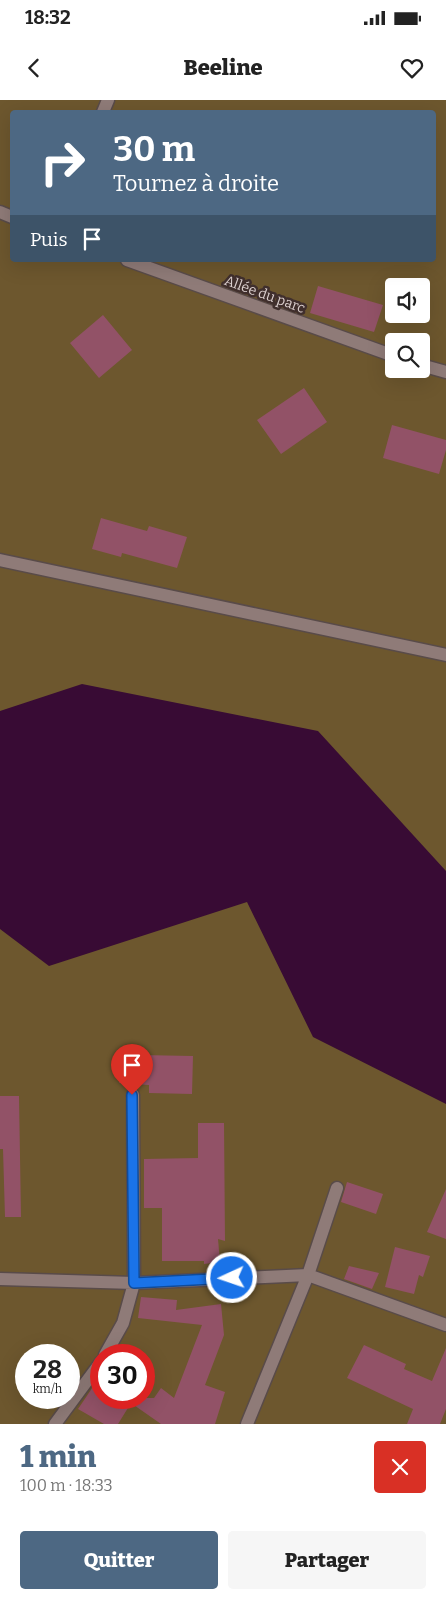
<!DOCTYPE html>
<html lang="fr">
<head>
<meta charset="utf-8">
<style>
  :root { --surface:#fff; --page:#f6f6f6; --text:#222; --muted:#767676; --accent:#4d6883 }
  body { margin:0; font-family:Bitter,serif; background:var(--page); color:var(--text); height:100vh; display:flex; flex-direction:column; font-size:19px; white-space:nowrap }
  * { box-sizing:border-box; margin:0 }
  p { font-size:16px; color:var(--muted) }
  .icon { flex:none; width:28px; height:28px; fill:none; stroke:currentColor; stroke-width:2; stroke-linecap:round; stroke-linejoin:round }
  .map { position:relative; height:1324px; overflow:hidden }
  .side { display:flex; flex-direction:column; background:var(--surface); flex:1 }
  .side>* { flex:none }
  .guide { position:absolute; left:10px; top:10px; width:426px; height:152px; border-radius:5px; box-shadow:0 5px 20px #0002; background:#4d6883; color:#fff; overflow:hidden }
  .fabs { position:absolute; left:385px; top:178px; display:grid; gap:10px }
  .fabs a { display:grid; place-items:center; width:45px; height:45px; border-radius:5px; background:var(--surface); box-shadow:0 5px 20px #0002; font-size:25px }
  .speed { position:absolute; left:15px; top:1244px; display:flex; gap:10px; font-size:25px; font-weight:700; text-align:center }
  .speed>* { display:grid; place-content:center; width:65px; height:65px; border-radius:50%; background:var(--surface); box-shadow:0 5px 20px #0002; line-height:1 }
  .speed small { font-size:12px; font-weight:400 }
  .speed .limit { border:8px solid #d22; background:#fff; color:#111 }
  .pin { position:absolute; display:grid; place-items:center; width:42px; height:42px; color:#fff; margin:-51px -21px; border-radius:50% 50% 50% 0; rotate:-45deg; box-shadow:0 0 5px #0007 }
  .pin .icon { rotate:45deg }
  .me { position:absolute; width:55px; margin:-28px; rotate:267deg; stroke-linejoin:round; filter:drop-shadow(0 0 4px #0008) }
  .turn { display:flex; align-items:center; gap:18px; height:105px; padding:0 20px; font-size:22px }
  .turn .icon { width:65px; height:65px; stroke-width:2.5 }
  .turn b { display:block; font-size:35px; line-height:42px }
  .then { display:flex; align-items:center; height:48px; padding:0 20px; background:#0003; gap:10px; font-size:19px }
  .round { display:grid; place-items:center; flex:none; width:52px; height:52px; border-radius:5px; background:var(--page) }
  .overview { display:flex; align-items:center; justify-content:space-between; height:85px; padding:0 20px }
  h1 { font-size:30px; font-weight:800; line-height:38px; color:var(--accent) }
  .button { display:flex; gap:10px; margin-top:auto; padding:10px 20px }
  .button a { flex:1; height:58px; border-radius:5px; background:var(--accent); color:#fff; font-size:20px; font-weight:800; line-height:58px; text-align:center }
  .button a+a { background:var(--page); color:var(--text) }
  .status { display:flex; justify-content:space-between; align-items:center; height:35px; padding:0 25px; background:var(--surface); direction:ltr }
  .status svg { height:14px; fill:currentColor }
  header { display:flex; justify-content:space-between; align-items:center; height:65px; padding:0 20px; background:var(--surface); font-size:22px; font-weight:800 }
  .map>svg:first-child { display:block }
</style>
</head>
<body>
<div class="status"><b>18:32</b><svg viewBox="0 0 49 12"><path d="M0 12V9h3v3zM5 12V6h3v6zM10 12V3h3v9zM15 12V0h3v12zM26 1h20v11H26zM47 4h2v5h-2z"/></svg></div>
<header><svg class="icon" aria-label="back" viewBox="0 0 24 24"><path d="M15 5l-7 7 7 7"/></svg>Beeline<svg class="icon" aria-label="heart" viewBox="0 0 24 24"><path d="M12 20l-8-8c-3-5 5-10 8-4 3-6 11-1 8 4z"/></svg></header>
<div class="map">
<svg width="446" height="1324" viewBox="0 0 446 1324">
  <rect width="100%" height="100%" fill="#402f2d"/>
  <path fill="#6d572e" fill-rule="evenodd" d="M0,0H446V1324H0ZM12,12H434V160H12ZM394,186H421V214H394ZM394,241H421V269H394ZM26,1255H69V1298H26ZM101,1255H144V1298H101Z"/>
  <path fill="#380b34" d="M82,584L318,631L446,771V1004L313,937L247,802L49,866L0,829V611Z"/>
  <path fill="#925267" d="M318,186L383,205L374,232L310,213Z
    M103,215L132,250L99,278L70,243Z
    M304,288L327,322L281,354L257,320Z
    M392,325L446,340V350L439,374L383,358Z
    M101,418L147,431L149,426L187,437L177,468L122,453L121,457L92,449Z
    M121,952L140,953V955L193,956L192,994L149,993V985L119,983Z
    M0,996H19L21,1117H5L3,1049H0Z
    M198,1023H224L225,1141L218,1139L220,1162L204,1164V1161H162V1108H144V1059L198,1058Z
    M347,1082L383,1094L376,1114L341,1102Z
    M446,1089V1139L427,1132Z
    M395,1147L430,1156L423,1177L419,1175L414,1194L385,1187Z
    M349,1166L379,1173L372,1189L344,1179Z
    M141,1197L177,1200L176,1210L221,1204L224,1235L205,1285L225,1292L215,1324H161L131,1303L118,1324H104L78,1309L101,1275V1298H154L161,1288L174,1298L202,1225L138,1218Z
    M364,1245L406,1264L404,1269L432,1281L446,1248V1309L440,1324H407L413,1309L347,1278Z"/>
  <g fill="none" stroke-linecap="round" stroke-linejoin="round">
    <g stroke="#594b49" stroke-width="15">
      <path id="minor" d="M103,12L108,0
        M0,112L12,117
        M127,160L394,256
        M421,265L446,272
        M0,460L446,555
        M0,1179L134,1183L308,1175L446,1225
        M105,1255L123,1223L134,1183L133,995
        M55,1324L101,1262
        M247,1324L308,1175L337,1088"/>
    </g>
    <use href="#minor" stroke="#8f7b78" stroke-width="12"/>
  </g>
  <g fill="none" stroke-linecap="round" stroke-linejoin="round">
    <g stroke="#114b97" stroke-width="12">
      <path id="route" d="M132,995L134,1183L232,1178"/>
    </g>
    <use href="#route" stroke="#1a73e8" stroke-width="9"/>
  </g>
  <g text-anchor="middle" stroke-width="5" stroke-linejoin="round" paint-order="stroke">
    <g font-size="14" fill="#dbcfce" stroke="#402f2d">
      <text transform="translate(265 194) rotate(20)" y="5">Allée du parc</text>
    </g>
  </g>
</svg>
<div class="fabs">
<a><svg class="icon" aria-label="sound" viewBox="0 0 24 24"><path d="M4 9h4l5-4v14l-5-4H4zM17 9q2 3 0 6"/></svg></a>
<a><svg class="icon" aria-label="search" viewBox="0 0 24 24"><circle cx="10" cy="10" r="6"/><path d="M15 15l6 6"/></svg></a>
</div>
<div class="speed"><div>28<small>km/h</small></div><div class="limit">30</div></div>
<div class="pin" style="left:132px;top:995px;background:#d93025"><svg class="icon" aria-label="arrive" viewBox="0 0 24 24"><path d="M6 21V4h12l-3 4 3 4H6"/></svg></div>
<svg class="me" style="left:232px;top:1178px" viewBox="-20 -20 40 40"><circle r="17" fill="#1a73e8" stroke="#fff" stroke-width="3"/><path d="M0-11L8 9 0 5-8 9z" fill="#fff"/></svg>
<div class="guide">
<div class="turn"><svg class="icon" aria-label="right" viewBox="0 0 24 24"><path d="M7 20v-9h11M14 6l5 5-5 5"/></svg><div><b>30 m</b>Tournez à droite</div></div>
<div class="then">Puis<svg class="icon" aria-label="arrive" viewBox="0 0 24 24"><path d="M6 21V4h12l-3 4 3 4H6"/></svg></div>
</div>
</div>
<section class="side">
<div class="overview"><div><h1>1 min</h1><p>100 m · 18:33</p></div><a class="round" style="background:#d93025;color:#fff"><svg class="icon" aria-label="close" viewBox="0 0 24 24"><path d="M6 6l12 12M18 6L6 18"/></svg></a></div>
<div class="button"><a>Quitter</a><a>Partager</a></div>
</section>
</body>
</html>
